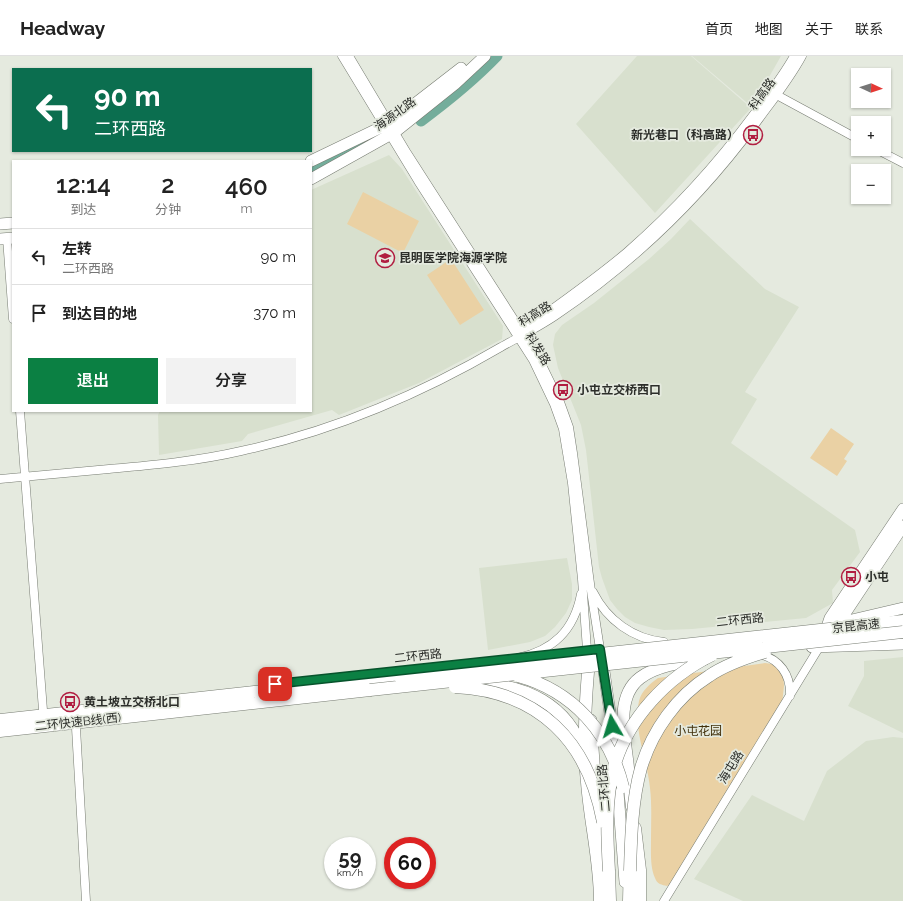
<!DOCTYPE html>
<html lang="zh">
<head>
<meta charset="utf-8">
<style>
  :root { --surface:#fff; --page:#f2f2f2; --text:#222; --muted:#767676; --line:#e0e0e0; --accent:#0b8043 }
  body { margin:0; font-family:Raleway,"Noto Sans SC",sans-serif; background:var(--page); color:var(--text); height:100vh; display:flex; flex-direction:column; font-size:15px; white-space:nowrap }
  * { box-sizing:border-box; margin:0 }
  p { font-size:13px; color:var(--muted) }
  .icon { flex:none; width:22px; height:22px; fill:none; stroke:currentColor; stroke-width:2; stroke-linecap:round; stroke-linejoin:round }
  .map { position:relative; flex:1; overflow:hidden }
  .side { position:absolute; left:12px; top:104px; width:300px; height:252px; display:flex; flex-direction:column; background:var(--surface); border-radius:0px; box-shadow:0 1px 3px #0004 }
  .side>* { flex:none }
  .hud { position:absolute; left:12px; top:12px; width:300px; height:84px; border-radius:0px; box-shadow:0 1px 3px #0004; background:#0b6e4f; color:#fff; overflow:hidden }
  .needle { width:26px; rotate:93deg }
  .tools { position:absolute; left:851px; top:12px; display:grid; gap:8px }
  .tools a { display:grid; place-items:center; width:40px; height:40px; border-radius:0px; background:var(--surface); box-shadow:0 1px 3px #0004; font-size:20px }
  .speed { position:absolute; left:324px; top:781px; display:flex; gap:8px; font-size:20px; font-weight:700; text-align:center }
  .speed>* { display:grid; place-content:center; width:52px; height:52px; border-radius:50%; background:var(--surface); box-shadow:0 1px 3px #0004; line-height:1 }
  .speed small { font-size:10px; font-weight:400 }
  .speed .limit { border:6px solid #d22; background:#fff; color:#111 }
  .pin { position:absolute; display:grid; place-items:center; width:34px; height:34px; color:#fff; margin:-17px; border-radius:8px; box-shadow:0 2px 6px #0006 }
  .me { position:absolute; width:44px; margin:-22px; rotate:353deg; stroke-linejoin:round; filter:drop-shadow(0 0 3px #0008) }
  .turn { display:flex; align-items:center; gap:14px; height:84px; padding:0 16px; font-size:18px }
  .turn .icon { width:52px; height:52px; stroke-width:2.5 }
  .turn b { display:block; font-size:28px; line-height:34px }
  .eta { display:flex; justify-content:space-evenly; align-items:center; height:68px; text-align:center }
  .eta b { font-size:24px; font-weight:600; line-height:28px }
  .button { display:flex; gap:8px; margin-top:auto; padding:8px 16px }
  .button a { flex:1; height:46px; border-radius:0px; background:var(--accent); color:#fff; font-size:16px; font-weight:600; line-height:46px; text-align:center }
  .button a+a { background:var(--page); color:var(--text) }
  ul { padding:0; list-style:none }
  li { display:flex; align-items:center; gap:12px; height:56px; padding:0 16px; border-top:1px solid var(--line) }
  li div { flex:1 }
  li b { display:block; font-size:15px }
  li em { font-style:normal }
  header { display:flex; align-items:center; gap:24px; box-sizing:border-box; height:56px; padding:0 20px; background:var(--surface); border-bottom:1px solid var(--line) }
  header strong { font-size:19px }
  nav { display:flex; gap:22px; margin-inline-start:auto; font-size:14px }
  .map>svg:first-child { display:block }
</style>
</head>
<body>
<header>
<strong>Headway</strong>
<nav><a>首页</a><a>地图</a><a>关于</a><a>联系</a></nav>
</header>
<div class="map">
<svg width="903" height="845" viewBox="0 0 903 845">
  <rect width="100%" height="100%" fill="#e5eadf"/>
  <path fill="#d8e0ce" d="M637,0H691L751,52L655,157L576,68Z
    M692,0H781L752,51Z
    M389,99L402,113L503,270L502,283L419,327L339,359L332,354L248,378L242,385L159,399L158,359L160,355H311V134Z
    M690,163L765,233L799,251L745,336L757,343L731,387L855,474L860,496L832,534L833,547L806,562L692,573L664,574L649,571L635,567L625,561L617,553L610,544L602,522L599,511L586,394L581,369L558,312L553,289L555,278L562,269L594,247L649,203L671,183Z
    M567,502L572,528V544L566,557L555,571L545,580L530,586L488,594L479,512Z
    M903,601V677L848,650L864,620V605Z
    M893,681L903,682V845H743L694,823L752,739L804,765L827,715L866,685Z"/>
  <path fill="#ead1a4" d="M363,136L419,165L403,197L347,168Z
    M451,203L484,254L460,269L427,219Z
    M831,372L854,388L844,403L847,405L837,420L810,402Z
    M765,607L772,608L783,616L784,630L782,648L673,826L667,830C662,829 657,828 655,822C650,811 651,796 651,783C651,766 652,749 650,732C647,703 633,673 639,645C642,634 650,628 658,622Z"/>
  <g fill="none" stroke-linecap="round" stroke-linejoin="round">
    <path stroke="#74ad9b" stroke-width="11" d="M421,65C448,45 474,24 497,0
      M311,113L365,85"/>
    <g stroke="#777c72" stroke-width="9">
      <path id="minor" d="M342,0L418,125L533,304L554,348L563,373L572,427L582,523L587,594
        M349,0L407,97L538,301L560,346L569,371L573,397L591,535L600,593
        M773,37L858,83
        M876,93L903,107
        M7,182L13,263
        M527,271C561,247 595,223 627,196C674,155 717,108 754,58C768,39 783,20 794,0
        M20,355L43,654
        M0,423C36,420 73,416 109,413C153,409 198,405 241,395C334,375 419,339 501,291C519,281 537,272 555,260C632,208 701,142 756,67C772,45 789,24 802,0
        M593,536C607,564 633,583 664,586
        M759,598C780,603 791,619 790,640
        M518,602C553,594 574,575 581,538
        M76,672L86,845
        M664,845L820,590"/>
    </g>
    <g stroke="#777c72" stroke-width="12">
      <path id="major" d="M311,105L390,67L461,12
        M311,123L395,76L455,28L485,0
        M0,168L13,167
        M0,183L13,182
        M829,568L839,567L903,552
        M838,568L903,470
        M826,574L830,562L903,453
        M812,591L903,588
        M602,601L614,685L625,826
        M591,664L596,735
        M598,756L601,794"/>
    </g>
    <g stroke="#777c72" stroke-width="13">
      <path id="highway" d="M875,568L903,565
        M588,616C585,652 583,690 587,726C590,766 600,805 600,845
        M478,628C524,628 568,649 583,696
        M0,664L399,620
        M0,675L370,634
        M632,751C630,735 629,719 627,703C624,678 616,640 640,622C657,609 683,606 704,603
        M635,772L640,814V845
        M609,815L610,845
        M629,845L630,804"/>
    </g>
    <use href="#minor" stroke="#fff" stroke-width="8"/>
    <use href="#major" stroke="#fff" stroke-width="11"/>
    <use href="#highway" stroke="#fff" stroke-width="12"/>
    <g stroke="#777c72" stroke-width="13" stroke-linecap="butt">
      <path id="highway-bridge" d="M399,620L875,568
        M518,620C573,635 610,677 623,731
        M455,631C539,635 588,685 603,766
        M370,634L903,576
        M609,815C607,781 605,745 614,711C628,662 667,621 712,599
        M630,815C631,781 632,744 641,712C652,675 677,640 709,620C725,609 745,602 765,596"/>
    </g>
    <use href="#highway-bridge" stroke="#fff" stroke-width="12"/>
  </g>
  <g fill="none" stroke-linecap="round" stroke-linejoin="round">
    <g stroke="#07532c" stroke-width="10">
      <path id="route" d="M275,628L600,593L612,670"/>
    </g>
    <use href="#route" stroke="#0b8043" stroke-width="7"/>
  </g>
  <defs>
    <g id="bus-ring" transform="scale(1)"><circle r="9.5" fill="#e5eadf" stroke="#b11e41" stroke-width="1.5"/><path d="M-5-6H5V4H4V6H2V4H-2V6H-4V4H-5ZM-3.5-4V0h7V-4ZM-3.5 1.2v1.5H-2V1.2ZM2 1.2v1.5H3.5V1.2Z" fill="#b11e41"/></g>
    <g id="university-ring" transform="scale(1)"><circle r="9.5" fill="#e5eadf" stroke="#b11e41" stroke-width="1.5"/><path d="M0-5L7-2L0 1L-7-2ZM-4 1L0 2.5L4 1V4Q0 6-4 4Z" fill="#b11e41"/></g>
  </defs>
  <g fill-rule="evenodd">
    <use href="#bus-ring" x="753" y="79"/>
    <use href="#university-ring" x="385" y="202"/>
    <use href="#bus-ring" x="563" y="334"/>
    <use href="#bus-ring" x="851" y="521"/>
    <use href="#bus-ring" x="70" y="646"/>
  </g>
  <g text-anchor="middle" stroke-width="3.5" stroke-linejoin="round" paint-order="stroke">
    <g font-size="12" fill="#2c2e2a" stroke="#e5eadf">
      <text transform="translate(762 38) rotate(-54)" y="4">科高路</text>
      <text transform="translate(395 58) rotate(-36)" y="4">海源北路</text>
      <text transform="translate(535 258) rotate(-31)" y="4">科高路</text>
      <text transform="translate(538 293) rotate(58)" y="4">科发路</text>
      <text transform="translate(740 564) rotate(-6)" y="4">二环西路</text>
      <text transform="translate(856 570) rotate(-6)" y="4">京昆高速</text>
      <text transform="translate(418 600) rotate(-6)" y="4">二环西路</text>
      <text transform="translate(78 666) rotate(-6)" y="4">二环快速B线(西)</text>
      <text transform="translate(731 711) rotate(-58)" y="4">海屯路</text>
      <text transform="translate(604 732) rotate(-95)" y="4">二环北路</text>
    </g>
    <g font-size="12" font-weight="bold" fill="#2c2e2a" stroke="#e5eadf" text-anchor="start">
      <text x="739" y="83" text-anchor="end">新光巷口（科高路）</text>
      <text x="399" y="206">昆明医学院海源学院</text>
      <text x="577" y="338">小屯立交桥西口</text>
      <text x="865" y="525">小屯</text>
      <text x="84" y="650">黄土坡立交桥北口</text>
    </g>
    <g font-size="12" fill="#41300a" stroke="#e5eadf">
      <text x="698" y="679">小屯花园</text>
    </g>
  </g>
</svg>
<div class="tools">
<a><svg class="needle" viewBox="-14 -14 28 28"><path d="M0-13l5 13h-10z" fill="#e53935"/><path d="M0 13l5-13h-10z" fill="#767676"/></svg></a>
<a>+</a>
<a>−</a>
</div>
<div class="speed"><div>59<small>km/h</small></div><div class="limit">60</div></div>
<div class="pin" style="left:275px;top:628px;background:#d93025"><svg class="icon" aria-label="arrive" viewBox="0 0 24 24"><path d="M6 21V4h12l-3 4 3 4H6"/></svg></div>
<svg class="me" style="left:612px;top:670px" viewBox="-20 -20 40 40"><path d="M0-17L14 15 0 8-14 15z" fill="#0b8043" stroke="#fff" stroke-width="4"/></svg>
<div class="hud">
<div class="turn"><svg class="icon" aria-label="left" viewBox="0 0 24 24"><path d="M17 20v-9H6M10 6l-5 5 5 5"/></svg><div><b>90 m</b>二环西路</div></div>
</div>
<section class="side">
<div class="eta">
<div><b>12:14</b><p>到达</p></div>
<div><b>2</b><p>分钟</p></div>
<div><b>460</b><p>m</p></div>
</div>
<ul>
<li><svg class="icon" aria-label="left" viewBox="0 0 24 24"><path d="M17 20v-9H6M10 6l-5 5 5 5"/></svg><div><b>左转</b><p>二环西路</p></div><em>90 m</em></li>
<li><svg class="icon" aria-label="arrive" viewBox="0 0 24 24"><path d="M6 21V4h12l-3 4 3 4H6"/></svg><div><b>到达目的地</b></div><em>370 m</em></li>
</ul>
<div class="button"><a>退出</a><a>分享</a></div>
</section>
</div>
</body>
</html>
